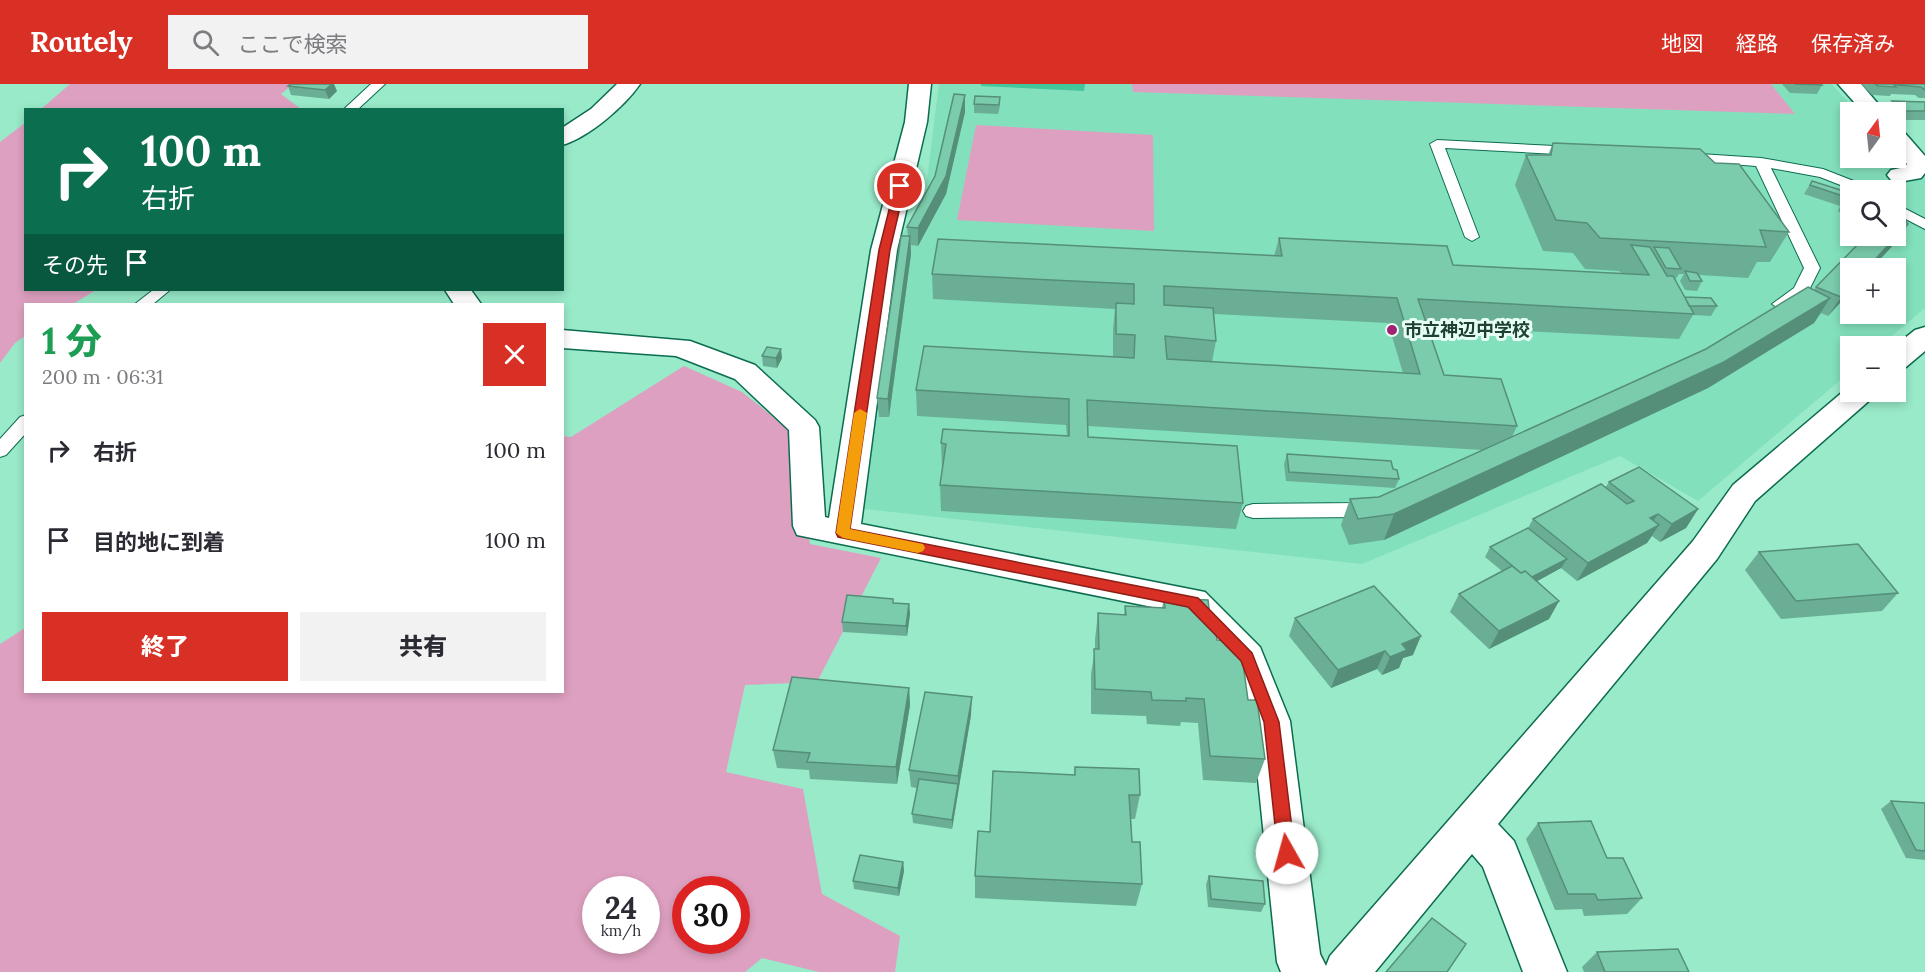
<!DOCTYPE html>
<html lang="ja">
<head>
<meta charset="utf-8">
<style>
  :root { --surface:#fff; --page:#f2f2f3; --text:#2b2b33; --muted:#7c7c81; --accent:#d93025 }
  body { margin:0; font-family:Lora,"Noto Sans JP",serif; background:var(--page); color:var(--text); height:100vh; display:flex; flex-direction:column; font-size:22px; white-space:nowrap }
  * { box-sizing:border-box; margin:0 }
  p { font-size:20px; color:var(--muted) }
  .icon { flex:none; width:33px; height:33px; fill:none; stroke:currentColor; stroke-width:2; stroke-linecap:round; stroke-linejoin:round }
  .map { position:relative; flex:1; overflow:hidden }
  .details { position:absolute; left:24px; top:219px; width:540px; height:390px; display:flex; flex-direction:column; background:var(--surface); border-radius:0px; box-shadow:0 3px 9px #0003 }
  .details>* { flex:none }
  .hud { position:absolute; left:24px; top:24px; width:540px; height:183px; border-radius:0px; box-shadow:0 3px 9px #0003; background:#0b6e4f; color:#fff; overflow:hidden }
  .needle { width:39px; rotate:15deg }
  .fabs { position:absolute; left:1840px; top:18px; display:grid; gap:12px }
  .fabs a { display:grid; place-items:center; width:66px; height:66px; border-radius:0px; background:var(--surface); box-shadow:0 3px 9px #0003; font-size:30px }
  .speed { position:absolute; left:582px; top:792px; display:flex; gap:12px; font-size:30px; font-weight:700; text-align:center }
  .speed>* { display:grid; place-content:center; width:78px; height:78px; border-radius:50%; background:var(--surface); box-shadow:0 3px 9px #0003; line-height:1 }
  .speed small { font-size:15px; font-weight:400 }
  .speed .limit { border:9px solid #d22; background:#fff; color:#111 }
  .pin { position:absolute; display:grid; place-items:center; width:51px; height:51px; color:#fff; margin:-26px; border:3px solid #fff; border-radius:50%; box-shadow:0 2px 6px #0007 }
  .me { position:absolute; width:66px; margin:-33px; rotate:353deg; stroke-linejoin:round; filter:drop-shadow(0 0 4px #0008) }
  .turn { display:flex; align-items:center; gap:21px; height:126px; padding:0 18px; font-size:27px }
  .turn .icon { width:78px; height:78px; stroke-width:2.5 }
  .turn b { display:block; font-size:42px; line-height:51px }
  .then { display:flex; align-items:center; height:57px; padding:0 18px; background:#0003; gap:12px; font-size:22px }
  .round { display:grid; place-items:center; flex:none; width:63px; height:63px; border-radius:0px; background:var(--page) }
  .overview { display:flex; align-items:center; justify-content:space-between; height:102px; padding:0 18px }
  h1 { font-size:36px; font-weight:800; line-height:45px; color:#1e9e55 }
  .button { display:flex; gap:12px; margin-top:auto; padding:12px 18px }
  .button a { flex:1; height:69px; border-radius:0px; background:var(--accent); color:#fff; font-size:24px; font-weight:800; line-height:69px; text-align:center }
  .button a+a { background:var(--page); color:var(--text) }
  ul { padding:0; list-style:none }
  li { display:flex; align-items:center; gap:18px; height:90px; padding:0 18px }
  li div { flex:1 }
  li b { display:block; font-size:22px }
  li em { font-style:normal }
  header { display:flex; align-items:center; gap:36px; box-sizing:border-box; height:84px; padding:0 30px; background:var(--accent); color:#fff }
  header strong { font-size:28px }
  nav { display:flex; gap:33px; margin-inline-start:auto; font-size:21px }
  .search { width:420px; height:54px; background:var(--page); display:flex; align-items:center; gap:15px; box-sizing:border-box; padding:0 21px; border-radius:0px; color:var(--muted); font-size:22px }
  .map>svg:first-child { display:block }
</style>
</head>
<body>
<header>
<strong>Routely</strong>
<div class="search"><svg class="icon" aria-label="search" viewBox="0 0 24 24"><circle cx="10" cy="10" r="6"/><path d="M15 15l6 6"/></svg>ここで検索</div>
<nav><a>地図</a><a>経路</a><a>保存済み</a></nav>
</header>
<div class="map">
<svg width="1925" height="888" viewBox="0 0 1925 888">
  <rect width="100%" height="100%" fill="#98eac9"/>
  <path fill="#83e0bc" fill-rule="evenodd" d="M939,0H1832L1857,28H1851V74H1896V70L1925,88V224L1880,262H1851V287L1698,417L1620,372L1362,480L856,424L898,160L926,104ZM1851,106H1896V152H1851ZM1851,184H1896V230H1851Z"/>
  <path fill="#dea0c0" fill-rule="evenodd" d="M70,0H293L281,10L301,25L40,26Z
    M1132,0H1771L1795,30L1133,8Z
    M25,39L26,206H96L73,220H26L25,252L15,259L0,279V58Z
    M976,41L1153,51L1154,147L957,136Z
    M684,282L742,308L792,348L810,460L881,474L817,598L745,601L726,688L803,705L822,810L900,852L895,888H819L762,874L745,888H0V560L25,544L26,608H562L563,352L571,353ZM596,806H646V856H596ZM686,806H736V856H686Z"/>
  <path fill="#42c69b" d="M981,0H1085L1084,7L981,2Z"/>
  <g fill="none" stroke-linecap="round" stroke-linejoin="round">
    <g stroke="#0c6c50" stroke-width="2">
      <path id="lane" d="M371,0H385L357,26H343Z
        M1437,56L1575,63L1582,67L1575,71L1445,64L1479,153L1472,157L1465,153L1430,60Z
        M1685,69L1761,74L1823,85L1869,103L1871,106H1853L1820,93L1771,84L1820,184L1807,210L1780,225L1772,220L1794,204L1804,184L1756,82L1680,76L1678,73Z
        M1896,120L1925,135V145L1896,130Z
        M153,206H170L153,220H135Z
        M26,331V349L6,371L0,373V355L20,333Z
        M1372,414L1379,416L1382,421L1379,426L1363,433L1253,434L1246,432L1243,427L1246,422L1253,420L1360,419Z"/>
    </g>
    <g stroke="#0c6c50" stroke-width="3">
      <path id="street" d="M617,0H640C625,22 588,54 562,61V44L591,25Z
        M909,0H931L927,38L897,166L861,440L1205,508L1260,563L1290,637L1320,870L1326,882L1330,872L1693,457L1733,401L1851,301V308H1875L1871,315L1755,417L1717,475L1498,740L1514,757L1567,888H1523L1483,783L1472,770L1375,888H1281L1277,878L1252,637L1232,581L1182,529L797,451L793,442L789,346L735,295L676,272L562,264V246L690,257L755,281L815,336L819,343L825,433L829,434L871,166L905,38Z
        M1838,0H1861L1885,28H1863Z
        M1896,46L1904,48L1925,72V89L1921,94L1899,98L1891,96L1887,91L1891,86L1905,83L1907,80L1896,67Z
        M445,206H471L481,220H454Z
        M1925,243V267L1906,283L1896,286L1895,262L1915,246Z"/>
    </g>
    <use href="#lane" fill="#fff" fill-rule="evenodd"/>
    <use href="#street" fill="#fff" fill-rule="evenodd"/>
  </g>
  <path fill="#6aaf95" fill-rule="evenodd" d="M1782,0H1821L1822,1L1817,10L1790,9Z
    M1861,0H1925V14H1919L1915,11L1891,10L1890,12L1872,11Z
    M288,2L337,7L329,15L291,11Z
    M975,12L1000,22L998,30L974,29V20Z
    M1892,17L1925,18V36H1896V28H1889L1887,26Z
    M965,28L946,110L918,162L911,161V170L889,333H879L877,314L908,152L907,143L935,92Z
    M1553,59L1789,148L1770,178H1757L1748,194L1699,191L1702,197L1697,207L1685,206L1680,197L1684,190H1679L1675,196L1685,213L1717,222L1711,232L1693,231L1679,255L1427,242L1444,291L1517,342L1512,353L1706,265L1814,206L1816,203L1896,158L1828,232L1821,229L1814,239L1708,304L1384,456L1349,461L1341,441L1350,415L1379,413L1482,366L1088,342V353L1243,419L1236,445L941,427L940,401L942,385L941,359L1067,352L1066,341L917,332L916,306L1113,272V245L1115,225L933,215L932,190L1274,172L1279,154L1453,181L1621,189L1619,187L1585,185L1573,169L1543,167L1515,101L1526,71H1548ZM1214,230L1388,239L1403,289L1212,278L1216,257Z
    M1812,97L1849,109L1851,107V137L1838,127L1840,122L1804,110Z
    M762,272L782,274L777,284L763,282Z
    M1287,370L1393,385L1399,395L1395,404L1286,397L1284,380Z
    M1609,398L1698,425L1686,444L1660,458L1652,452L1647,459L1577,497L1561,484L1537,497L1559,517L1549,535L1489,565L1450,528L1459,510L1502,487L1485,473L1490,463L1528,444L1533,435L1605,404Z
    M1759,468L1898,509L1882,527L1781,535L1745,486Z
    M1164,514L1211,541L1217,556L1248,616L1265,675L1256,699L1203,696L1198,639L1181,638L1180,642L1147,640L1146,632L1091,630V590L1095,565V555L1098,529L1124,531L1125,522L1162,524Z
    M893,519L909,520L910,530L907,552L843,548L842,538Z
    M1295,534L1413,571L1403,574L1399,584L1382,591L1377,585L1331,604L1289,552Z
    M909,604L910,621L897,700L810,695L809,686L777,684L773,666Z
    M971,631L952,745L913,739L912,730L917,704L911,703L909,686Z
    M1075,683L1140,711L1135,735H1131L1132,758L1142,800L1136,822L975,814V792L990,748L1074,691Z
    M1891,717L1925,719V776L1906,774L1881,725Z
    M1538,739L1607,774L1642,814L1627,830L1584,832L1582,825L1555,826L1526,755Z
    M903,778L904,787L899,812L854,805L853,797Z
    M1209,792L1265,820L1261,828L1208,823L1206,800Z
    M1597,868L1689,888H1584L1582,883Z"/>
  <path fill="#568f79" d="M332,0H334L337,7L329,15L325,6Z
    M965,11V28L946,110L918,162V144Z
    M1908,140L1896,158L1872,184H1867Z
    M910,152L911,170L889,333L888,315Z
    M1851,202V207L1828,232L1841,213Z
    M1830,214L1814,239L1708,304L1384,456L1394,430Z
    M781,265L782,274L777,284L776,274Z
    M1698,425L1686,444L1660,458L1672,440Z
    M1658,430L1646,448L1659,441L1647,459L1577,497L1588,479L1650,434Z
    M1567,475L1561,484L1523,505L1528,495Z
    M1559,517L1549,535L1489,565L1499,547Z
    M909,520L910,530L907,552L906,542Z
    M1421,552L1413,571L1403,574L1399,584L1382,591L1390,573L1402,560Z
    M1385,567L1377,585L1331,604L1338,586Z
    M909,604L910,621L897,700L896,683Z
    M972,613L971,631L952,745V736L958,700V692Z
    M903,778L904,787L899,812L898,804Z"/>
  <path fill="#7bccad" stroke="#568f79" stroke-width="1.5" fill-rule="evenodd" d="M291,0H332L325,6L288,2Z
    M1795,0H1821L1822,1Z
    M1875,0H1893L1896,3L1878,2Z
    M1895,0H1925V6L1921,3L1897,1Z
    M954,10L965,11L946,92L918,144L907,143L935,92Z
    M975,12L1000,13L999,21L974,20Z
    M1892,17L1925,18V27H1902Z
    M1553,59L1700,65L1715,79L1739,80L1789,148L1760,146L1766,163L1600,154L1587,139L1556,136L1526,71H1551Z
    M1812,97L1850,109H1849L1846,113L1810,101Z
    M1858,102L1868,106H1852Z
    M1896,128L1903,133L1908,140L1867,184H1851V202L1841,213L1816,203L1866,152H1896Z
    M901,152H910L888,315L877,314Z
    M1279,154L1447,162L1453,181L1649,191L1631,161L1650,163L1667,192H1673L1694,230L1418,215L1444,291L1501,295L1517,342L1087,316L1088,353L1237,362L1243,419L940,401L946,360L941,359L943,345L1069,352V315L916,306L924,262L1134,274L1135,251L1116,250V219L1134,220V200L932,190L938,155L1282,172ZM1164,202L1397,214L1420,290L1167,275L1165,252L1216,257L1213,224L1164,221Z
    M1654,163L1669,164L1681,185L1666,184Z
    M1685,187L1697,189L1702,197H1690Z
    M1808,203L1830,214L1724,278L1394,430L1358,435L1350,415L1379,413L1706,265Z
    M1685,213L1711,214L1717,222H1689Z
    M767,263L781,265L776,274L762,272Z
    M1287,370L1391,377L1393,385L1397,386L1399,395L1289,388Z
    M1639,383L1698,425L1672,440L1658,430L1650,434L1659,441L1588,479L1533,435L1601,400L1627,420L1634,417L1609,398Z
    M1528,444L1567,475L1532,493L1525,487L1521,489L1490,463Z
    M1858,460L1898,509L1796,517L1759,468Z
    M1512,482L1521,489L1525,487L1559,517L1499,547L1459,510Z
    M1374,502L1421,552L1402,560L1407,566L1390,573L1385,567L1338,586L1295,534Z
    M847,511L893,515V519L909,520L906,542L842,538Z
    M1164,514L1208,516L1211,541H1215L1217,556L1240,557L1248,616H1257L1265,675L1210,672L1204,615L1186,614V617L1152,616L1151,608L1095,605L1094,565H1099L1098,529L1126,531L1125,522L1165,524Z
    M792,593L909,604L896,683L807,678L810,669L773,666Z
    M925,608L972,613L958,692L909,686Z
    M1075,683L1139,685L1140,711H1129L1132,758H1140L1142,800L975,792L978,747L990,748L993,687L1075,691Z
    M919,695L958,700L952,736L912,730Z
    M1891,717L1925,719V767L1916,766Z
    M1591,737L1607,774H1623L1642,814L1598,816L1595,810H1568L1538,739Z
    M860,771L903,778L898,804L853,797Z
    M1209,792L1263,797L1265,820L1211,815Z
    M1432,834L1466,860L1447,888H1386Z
    M1678,865L1689,888H1605L1597,868Z"/>
  <path fill="#d93025" stroke="#8d1f18" stroke-width="1.5" d="M900,99L905,102L890,166L850,445L1198,514L1252,569L1279,638L1295,769L1293,774L1287,777L1280,774L1278,769L1264,638L1241,577L1188,523L838,453L836,449L879,166L895,102Z"/>
  <path fill="#f59e0b" d="M860,325L867,329L850,445L918,459L923,460L925,464L923,467L918,469L843,454L836,449L854,329Z"/>
  <circle fill="#a12172" stroke="#e6fef3" stroke-width="2" cx="1392" cy="246" r="6"/>
  <g text-anchor="middle" stroke-width="6" stroke-linejoin="round" paint-order="stroke">
    <g font-size="18" font-weight="bold" fill="#1f4134" stroke="#e6fef3" text-anchor="start">
      <text x="1404" y="252">市立神辺中学校</text>
    </g>
  </g>
</svg>
<div class="fabs">
<a><svg class="needle" viewBox="-14 -14 28 28"><path d="M0-13l5 13h-10z" fill="#e53935"/><path d="M0 13l5-13h-10z" fill="#7c7c81"/></svg></a>
<a><svg class="icon" aria-label="search" viewBox="0 0 24 24"><circle cx="10" cy="10" r="6"/><path d="M15 15l6 6"/></svg></a>
<a>+</a>
<a>−</a>
</div>
<div class="speed"><div>24<small>km/h</small></div><div class="limit">30</div></div>
<div class="pin" style="left:900px;top:102px;background:#d93025"><svg class="icon" aria-label="arrive" viewBox="0 0 24 24"><path d="M6 21V4h12l-3 4 3 4H6"/></svg></div>
<svg class="me" style="left:1287px;top:769px" viewBox="-20 -20 40 40"><circle r="19" fill="#fff"/><path d="M0-13L10 11 0 6-10 11z" fill="#d93025"/></svg>
<div class="hud">
<div class="turn"><svg class="icon" aria-label="right" viewBox="0 0 24 24"><path d="M7 20v-9h11M14 6l5 5-5 5"/></svg><div><b>100 m</b>右折</div></div>
<div class="then">その先<svg class="icon" aria-label="arrive" viewBox="0 0 24 24"><path d="M6 21V4h12l-3 4 3 4H6"/></svg></div>
</div>
<section class="details">
<div class="overview"><div><h1>1 分</h1><p>200 m · 06:31</p></div><a class="round" style="background:#d93025;color:#fff"><svg class="icon" aria-label="close" viewBox="0 0 24 24"><path d="M6 6l12 12M18 6L6 18"/></svg></a></div>
<ul>
<li><svg class="icon" aria-label="right" viewBox="0 0 24 24"><path d="M7 20v-9h11M14 6l5 5-5 5"/></svg><div><b>右折</b></div><em>100 m</em></li>
<li><svg class="icon" aria-label="arrive" viewBox="0 0 24 24"><path d="M6 21V4h12l-3 4 3 4H6"/></svg><div><b>目的地に到着</b></div><em>100 m</em></li>
</ul>
<div class="button"><a>終了</a><a>共有</a></div>
</section>
</div>
</body>
</html>
